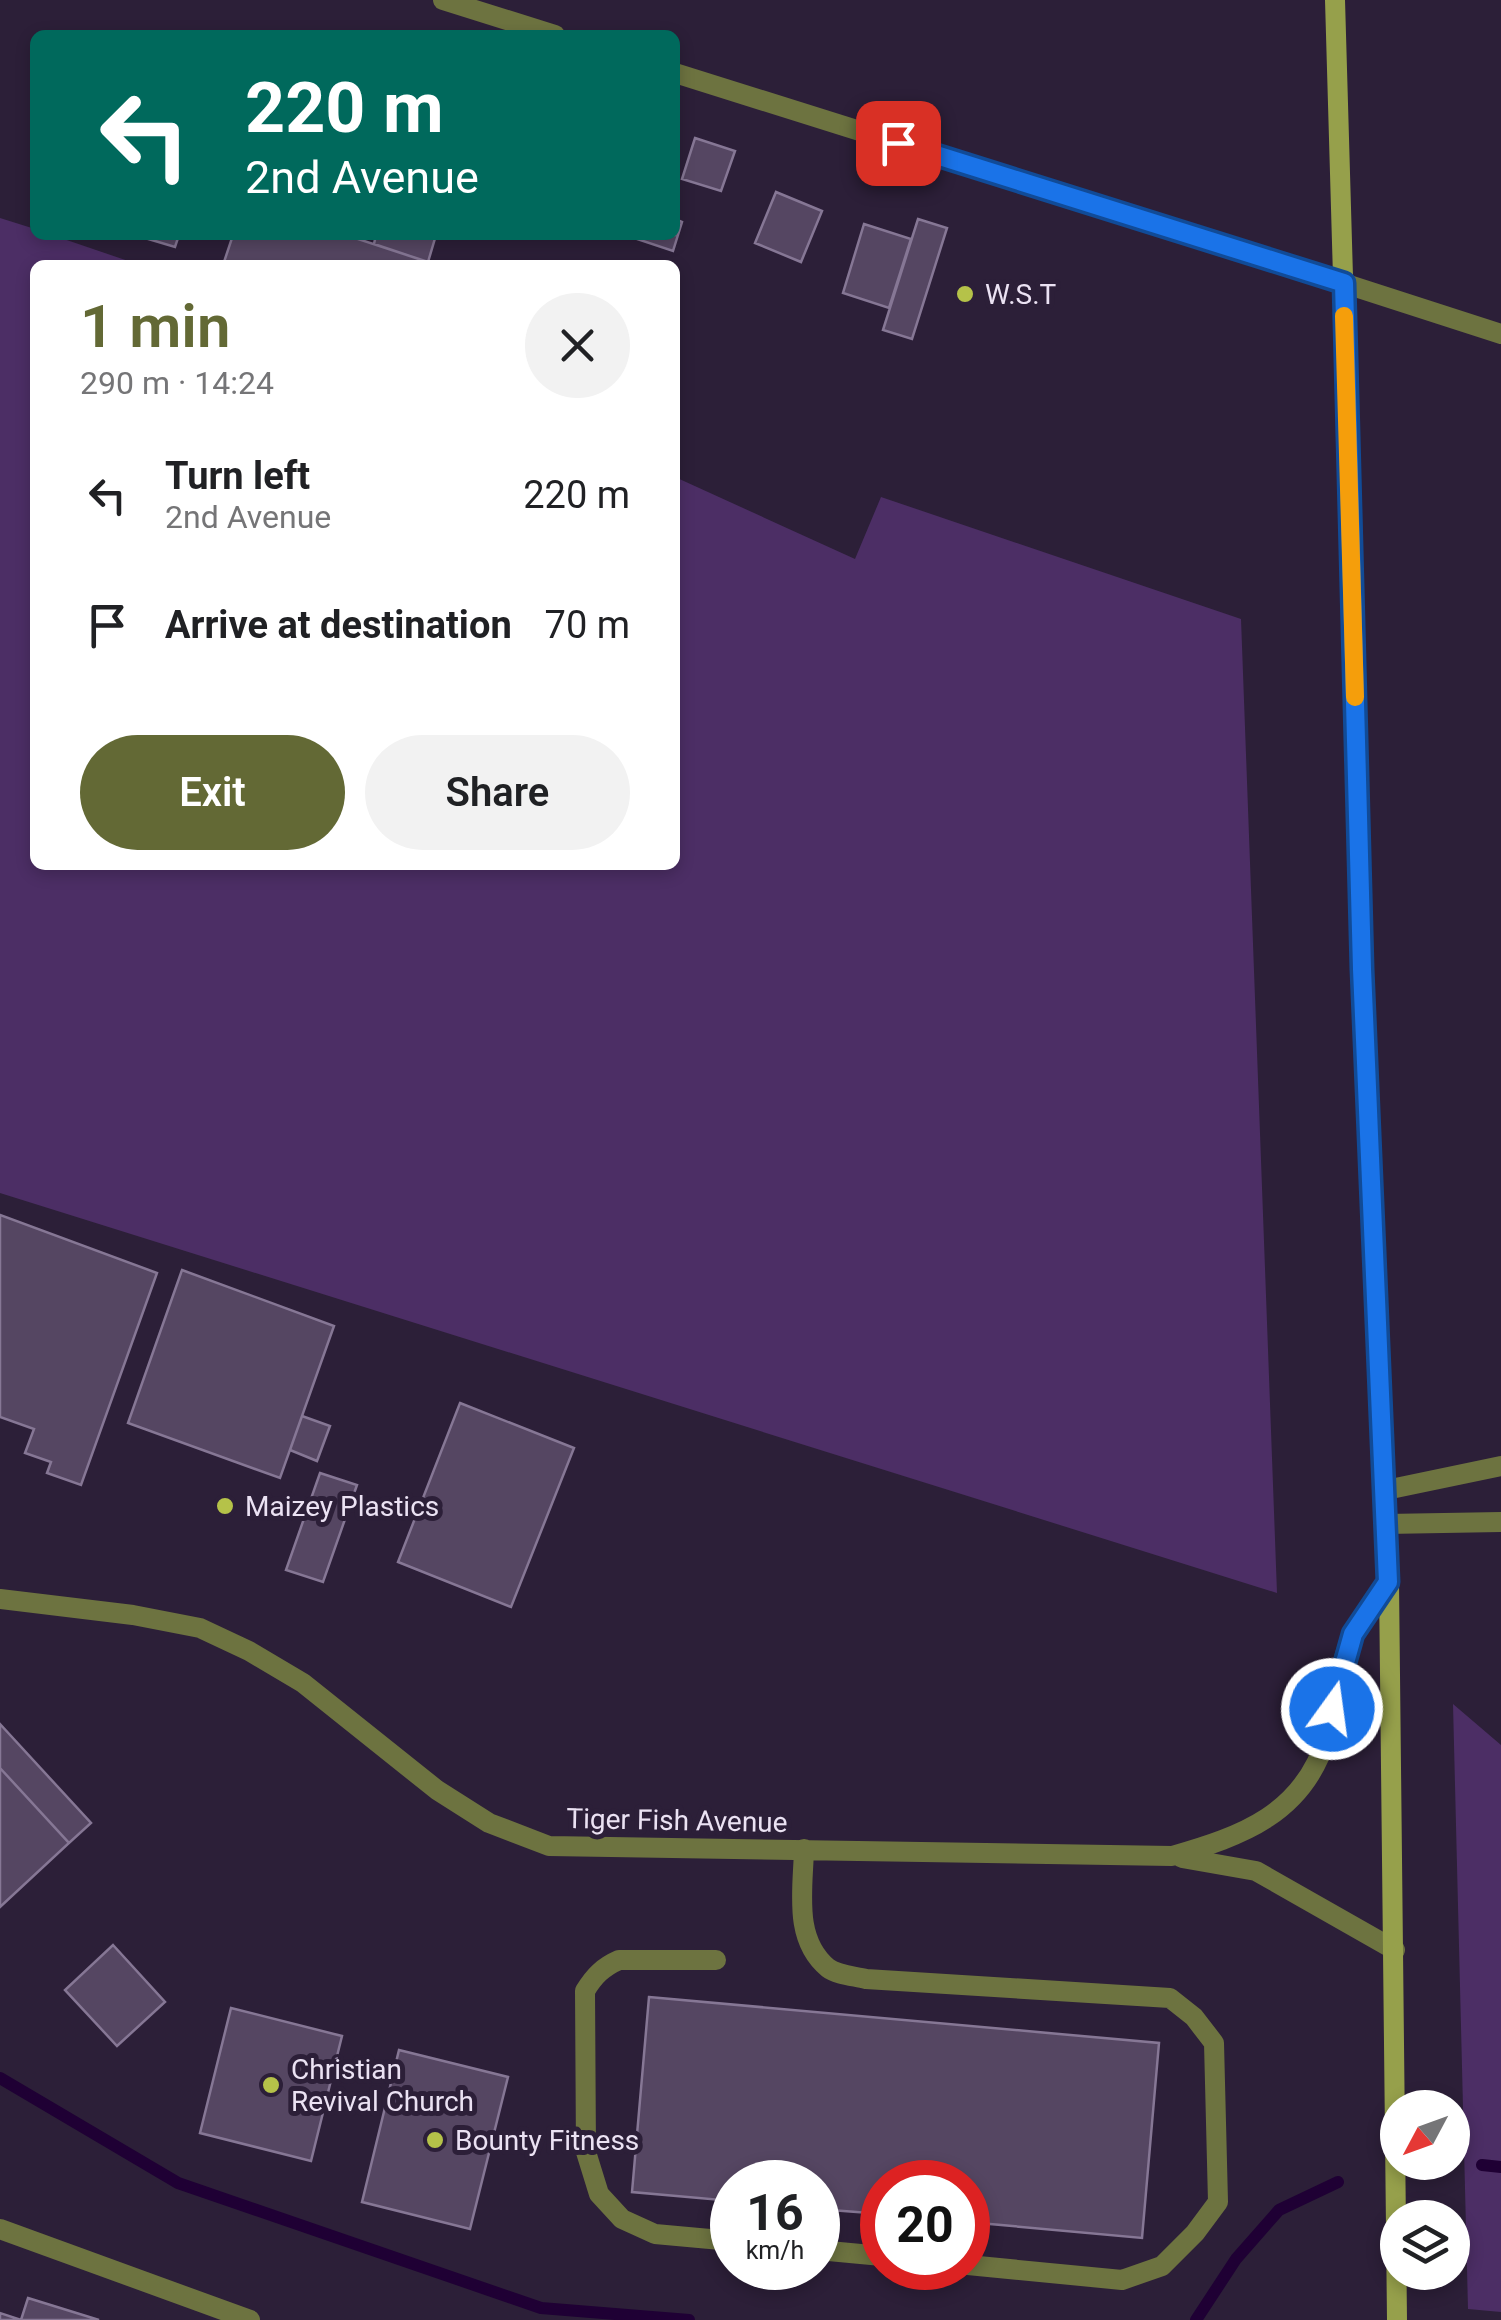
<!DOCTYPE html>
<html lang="en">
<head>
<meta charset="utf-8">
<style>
  :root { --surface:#fff; --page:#f2f2f2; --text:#202124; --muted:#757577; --accent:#636935 }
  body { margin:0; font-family:Roboto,sans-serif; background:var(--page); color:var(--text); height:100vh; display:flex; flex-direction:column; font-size:38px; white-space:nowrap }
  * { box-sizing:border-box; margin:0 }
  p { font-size:32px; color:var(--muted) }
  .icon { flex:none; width:55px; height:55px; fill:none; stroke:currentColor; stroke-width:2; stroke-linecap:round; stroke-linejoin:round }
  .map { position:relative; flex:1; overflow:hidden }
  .side { position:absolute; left:30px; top:260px; width:650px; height:610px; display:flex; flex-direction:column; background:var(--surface); border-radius:15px; box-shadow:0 5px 15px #0003 }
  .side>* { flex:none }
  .guide { position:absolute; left:30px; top:30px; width:650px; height:210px; border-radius:15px; box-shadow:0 5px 15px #0003; background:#00695c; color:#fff; overflow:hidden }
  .needle { width:65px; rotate:229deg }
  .tools { position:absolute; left:1380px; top:2090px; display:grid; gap:20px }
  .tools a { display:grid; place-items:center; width:90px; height:90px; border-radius:50%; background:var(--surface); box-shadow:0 5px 15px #0003; font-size:50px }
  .speed { position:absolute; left:710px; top:2160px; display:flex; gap:20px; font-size:50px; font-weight:700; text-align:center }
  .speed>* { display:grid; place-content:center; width:130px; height:130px; border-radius:50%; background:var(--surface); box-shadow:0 5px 15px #0003; line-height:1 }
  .speed small { font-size:25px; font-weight:400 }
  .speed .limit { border:15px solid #d22; background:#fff; color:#111 }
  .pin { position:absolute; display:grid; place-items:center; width:85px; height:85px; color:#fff; margin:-42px; border-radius:20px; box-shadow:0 5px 15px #0006 }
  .me { position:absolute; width:110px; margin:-55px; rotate:14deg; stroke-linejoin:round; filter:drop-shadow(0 0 8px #0008) }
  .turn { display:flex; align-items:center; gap:35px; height:210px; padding:0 50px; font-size:45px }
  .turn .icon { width:130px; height:130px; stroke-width:2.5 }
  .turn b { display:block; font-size:70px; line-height:85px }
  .round { display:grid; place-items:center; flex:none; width:105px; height:105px; border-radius:52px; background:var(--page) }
  .overview { display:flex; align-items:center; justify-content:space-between; height:170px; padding:0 50px }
  h1 { font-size:60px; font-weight:600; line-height:75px; color:var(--accent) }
  .cta { display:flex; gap:20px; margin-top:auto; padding:20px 50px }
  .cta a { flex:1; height:115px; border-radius:60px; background:var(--accent); color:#fff; font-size:40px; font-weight:600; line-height:115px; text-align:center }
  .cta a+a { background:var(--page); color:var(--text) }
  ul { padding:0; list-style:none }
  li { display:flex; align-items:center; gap:30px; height:130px; padding:0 50px }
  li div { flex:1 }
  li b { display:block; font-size:38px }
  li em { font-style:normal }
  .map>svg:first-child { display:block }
</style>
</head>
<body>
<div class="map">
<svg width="1501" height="2320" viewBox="0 0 1501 2320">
  <rect width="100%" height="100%" fill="#2c1f38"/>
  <path fill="#4c2e65" d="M0,218L35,229V235H52L140,265H35V865H675V477L855,559L881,497L1241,619L1277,1593L0,1193Z
    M1453,1704L1501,1745V2312L1468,2309Z"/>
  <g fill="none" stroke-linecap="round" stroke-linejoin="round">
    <path stroke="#1f0034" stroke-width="12" d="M0,2078L178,2183L541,2308L689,2320
      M1482,2165L1501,2167
      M1196,2320L1236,2259L1279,2210L1338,2182"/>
  </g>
  <path fill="#554662" stroke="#867795" stroke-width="2.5" d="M695,138L735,151L721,191L682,179Z
    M776,192L822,211L801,262L755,243Z
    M675,219L682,222L673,251L634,238L635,235H675Z
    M918,219L947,228L912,339L883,330Z
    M864,224L911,239L889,308L843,293Z
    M145,235H179L175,247L145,238Z
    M233,235H346L428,262L427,265H223Z
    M376,235H436L428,262L374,244Z
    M0,1215L157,1273L81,1485L47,1473L51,1462L25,1453L34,1429L0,1417Z
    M182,1270L334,1326L280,1478L128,1423Z
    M460,1403L574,1448L511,1607L398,1562Z
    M302,1416L330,1426L317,1461L290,1450Z
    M320,1473L357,1485L323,1582L286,1570Z
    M0,1724L91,1823L69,1843L0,1768Z
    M0,1768L69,1843L0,1907Z
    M113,1945L165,2002L117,2046L65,1990Z
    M649,1997L1159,2043L1142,2238L968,2222V2182H882V2214L818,2209V2182H732V2201L632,2192Z
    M231,2008L342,2036L311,2161L200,2133Z
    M399,2050L508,2077L470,2229L362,2202Z
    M28,2298L99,2320H0V2313L21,2320Z"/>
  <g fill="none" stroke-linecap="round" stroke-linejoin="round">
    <path stroke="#6d7340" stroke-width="20" d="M1386,1490L1501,1466
      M1386,1524L1501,1522
      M0,1599L133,1615L200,1628L249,1651L303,1683L437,1790L489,1823L549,1846L1172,1856C1242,1836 1304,1814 1327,1736C1337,1702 1337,1665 1354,1633C1363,1615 1377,1599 1389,1582
      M804,1849C803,1890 793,1939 828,1968C837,1975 854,1976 866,1979L1170,1998L1194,2017L1214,2043L1218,2202L1195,2233L1162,2266L1122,2280L968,2265
      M1182,1858L1256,1871L1395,1950
      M716,1960H619C603,1967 594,1976 585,1991L586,2152L599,2194L622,2219L655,2234L732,2241
      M0,2229L250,2320
      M818,2250L882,2256"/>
    <path stroke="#6d7340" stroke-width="20" d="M443,0L555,35
      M675,73L1343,283"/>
    <path stroke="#6d7340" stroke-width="20" d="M1343,283L1501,334"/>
    <path stroke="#96a04b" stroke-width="20" d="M1335,0L1363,969L1389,1582L1397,2320"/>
  </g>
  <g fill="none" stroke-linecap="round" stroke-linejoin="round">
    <g stroke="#114b97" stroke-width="25">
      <path id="route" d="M898,143L1344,283L1362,969L1388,1582L1353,1634L1332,1709"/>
    </g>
    <use href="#route" stroke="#1a73e8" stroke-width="18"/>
    <path stroke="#f59e0b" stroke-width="18" d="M1344,316L1355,697"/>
  </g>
  <g fill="#b5c249" stroke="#2c1f38" stroke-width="4">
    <circle cx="965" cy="294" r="10"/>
    <circle cx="225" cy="1506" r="10"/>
    <circle cx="271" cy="2085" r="10"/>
    <circle cx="435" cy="2140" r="10"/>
  </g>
  <g text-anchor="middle" stroke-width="10" stroke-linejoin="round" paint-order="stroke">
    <g font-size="28" fill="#ebe2f3" stroke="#2c1f38" text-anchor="start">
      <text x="985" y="304">W.S.T</text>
      <text x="245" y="1516">Maizey Plastics</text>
      <text x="291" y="2079">Christian<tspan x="291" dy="32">Revival Church</tspan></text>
      <text x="455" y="2150">Bounty Fitness</text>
    </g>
    <g font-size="28" fill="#ebe2f3" stroke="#2c1f38">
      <text transform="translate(677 1820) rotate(1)" y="10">Tiger Fish Avenue</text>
    </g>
  </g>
</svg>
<div class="tools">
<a><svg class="needle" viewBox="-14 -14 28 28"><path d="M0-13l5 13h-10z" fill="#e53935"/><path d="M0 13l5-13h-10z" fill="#757577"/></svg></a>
<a><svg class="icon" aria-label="layers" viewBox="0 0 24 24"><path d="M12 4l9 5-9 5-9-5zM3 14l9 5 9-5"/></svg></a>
</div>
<div class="speed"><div>16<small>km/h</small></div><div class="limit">20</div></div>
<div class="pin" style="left:898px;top:143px;background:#d93025"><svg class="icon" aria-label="arrive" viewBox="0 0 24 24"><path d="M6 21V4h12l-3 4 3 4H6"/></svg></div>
<svg class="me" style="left:1332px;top:1709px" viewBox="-20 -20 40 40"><circle r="17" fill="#1a73e8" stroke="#fff" stroke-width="3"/><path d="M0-11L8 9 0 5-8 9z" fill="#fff"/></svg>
<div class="guide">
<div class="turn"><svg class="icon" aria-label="left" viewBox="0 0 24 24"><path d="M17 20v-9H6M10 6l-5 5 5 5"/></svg><div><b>220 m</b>2nd Avenue</div></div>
</div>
<section class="side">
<div class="overview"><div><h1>1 min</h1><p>290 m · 14:24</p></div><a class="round"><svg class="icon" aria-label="close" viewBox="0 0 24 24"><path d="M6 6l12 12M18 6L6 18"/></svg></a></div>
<ul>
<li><svg class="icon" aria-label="left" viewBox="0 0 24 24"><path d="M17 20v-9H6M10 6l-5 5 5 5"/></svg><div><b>Turn left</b><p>2nd Avenue</p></div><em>220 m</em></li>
<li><svg class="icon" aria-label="arrive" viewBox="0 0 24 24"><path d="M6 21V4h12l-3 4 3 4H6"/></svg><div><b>Arrive at destination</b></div><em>70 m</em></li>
</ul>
<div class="cta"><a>Exit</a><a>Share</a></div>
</section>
</div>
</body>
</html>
